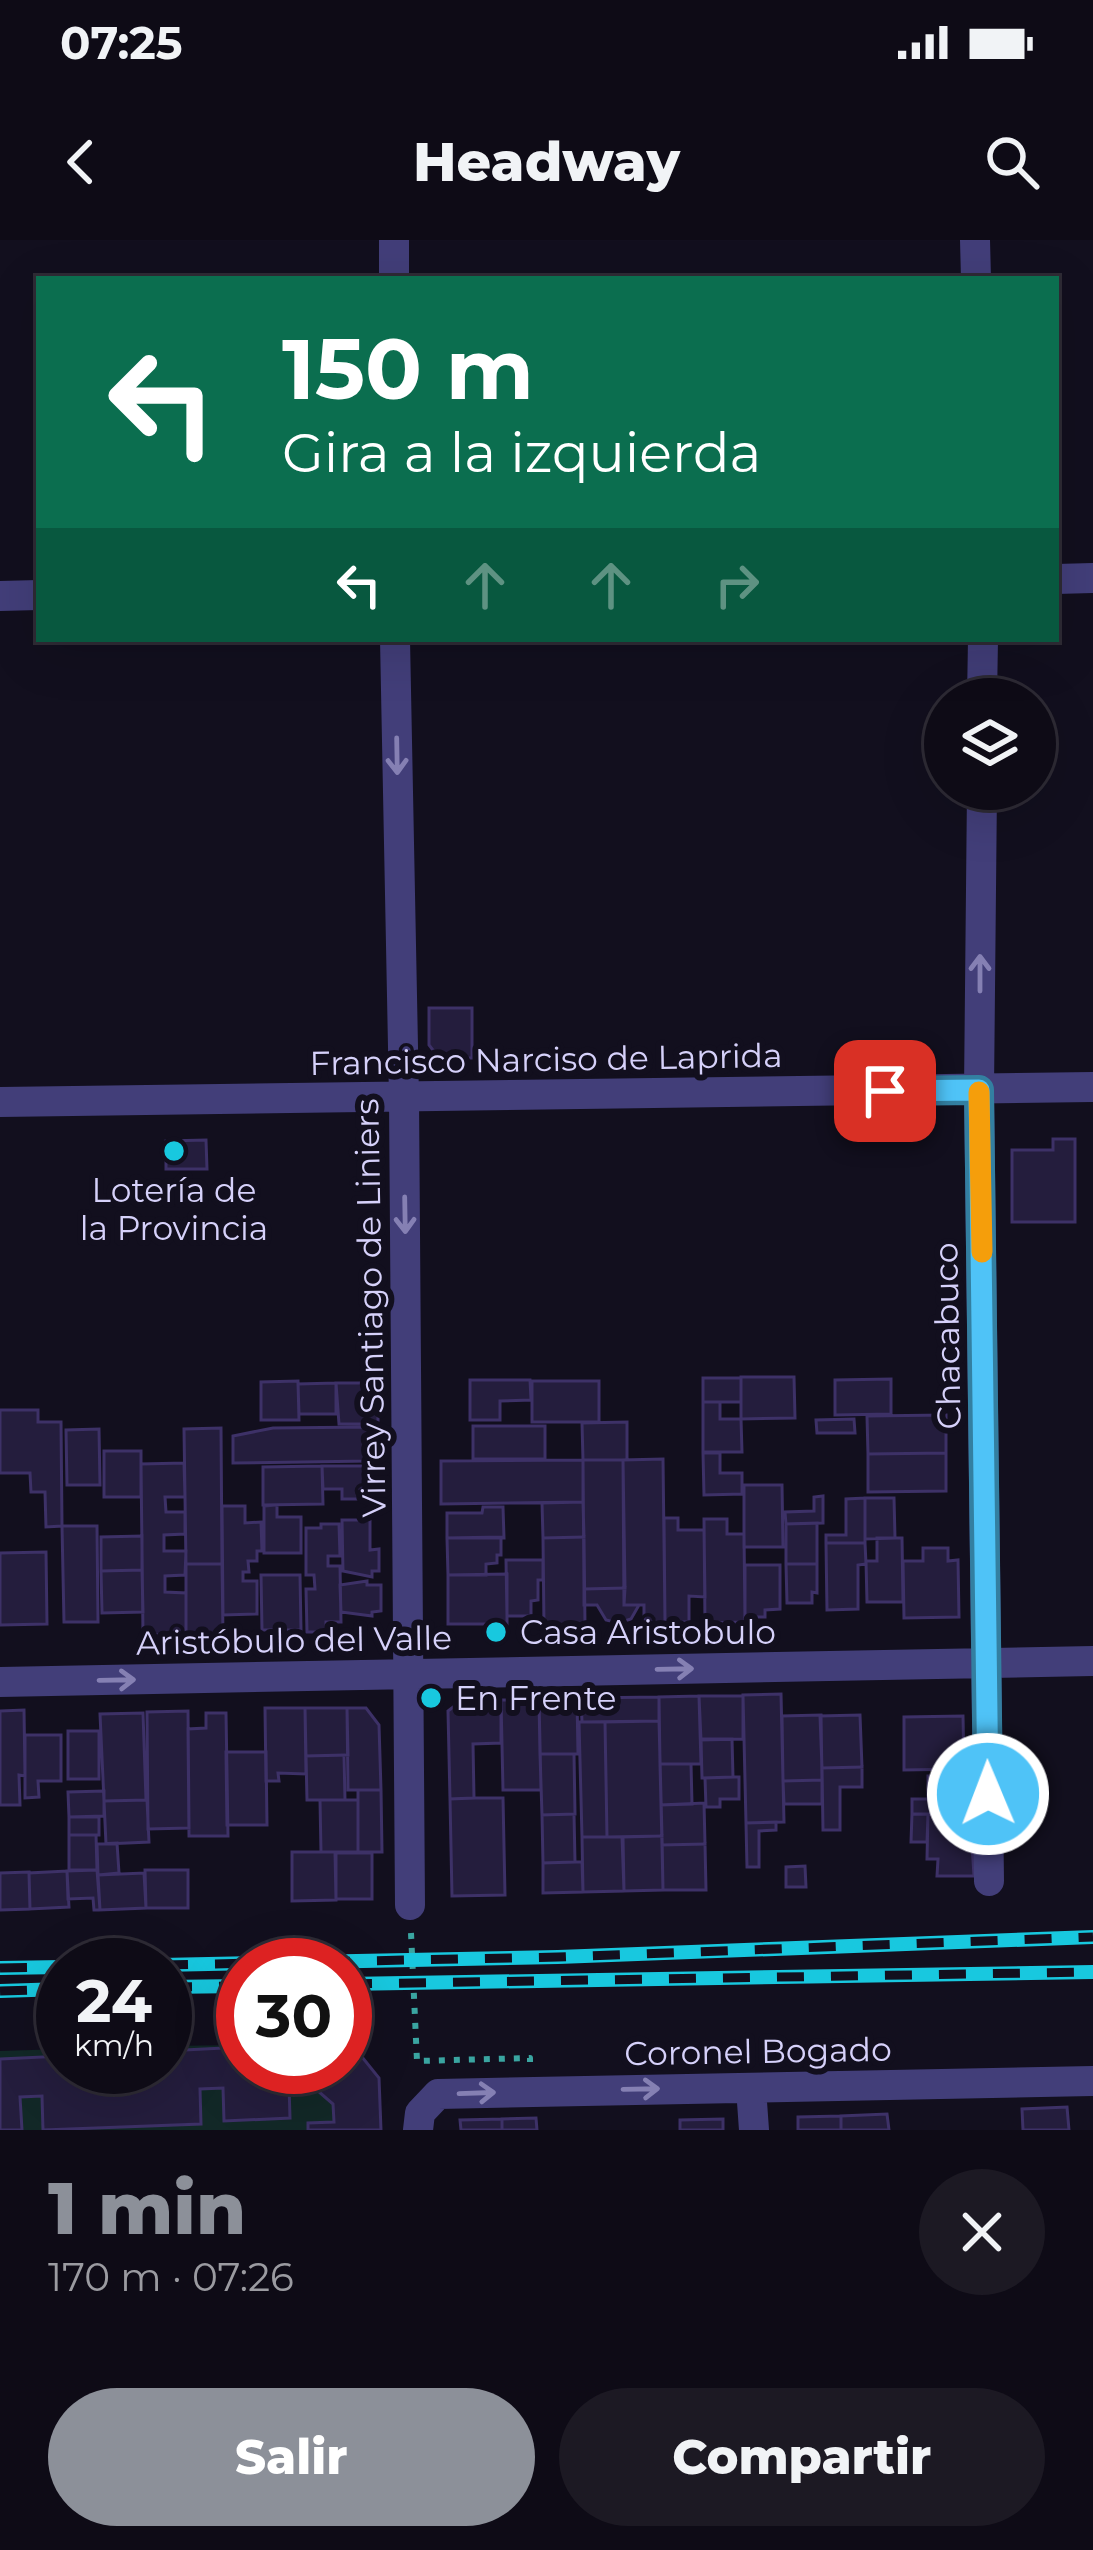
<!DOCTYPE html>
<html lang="es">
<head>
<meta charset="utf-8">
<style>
  :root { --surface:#0e0b16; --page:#1c1923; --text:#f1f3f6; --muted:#9b9ba1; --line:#2e2b35; --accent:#8c9099 }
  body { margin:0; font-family:Montserrat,sans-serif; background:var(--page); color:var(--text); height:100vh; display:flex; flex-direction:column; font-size:45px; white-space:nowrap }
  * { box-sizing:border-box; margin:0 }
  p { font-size:39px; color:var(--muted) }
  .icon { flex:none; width:66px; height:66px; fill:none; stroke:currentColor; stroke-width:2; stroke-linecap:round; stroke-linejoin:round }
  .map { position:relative; height:1890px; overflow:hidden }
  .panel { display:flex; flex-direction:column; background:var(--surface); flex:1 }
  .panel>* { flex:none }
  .top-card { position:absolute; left:36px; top:36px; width:1023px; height:366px; border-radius:0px; box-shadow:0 12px 48px #0002,0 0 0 3px var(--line); background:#0b6e4f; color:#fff; overflow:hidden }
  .buttons { position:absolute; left:924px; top:438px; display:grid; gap:24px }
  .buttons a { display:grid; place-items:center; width:132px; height:132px; border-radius:50%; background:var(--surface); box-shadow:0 12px 48px #0002,0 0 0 3px var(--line); font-size:60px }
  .speed { position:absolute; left:36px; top:1698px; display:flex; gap:24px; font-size:60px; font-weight:700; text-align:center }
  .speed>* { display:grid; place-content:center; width:156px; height:156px; border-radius:50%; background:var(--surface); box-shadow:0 12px 48px #0002,0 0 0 3px var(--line); line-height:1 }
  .speed small { font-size:30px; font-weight:400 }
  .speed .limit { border:18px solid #d22; background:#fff; color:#111 }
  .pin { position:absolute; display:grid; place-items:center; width:102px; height:102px; color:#fff; margin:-51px; border-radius:24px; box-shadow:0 6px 18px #0006 }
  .me { position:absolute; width:132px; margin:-66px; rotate:359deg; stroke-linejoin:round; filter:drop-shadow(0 0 9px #0008) }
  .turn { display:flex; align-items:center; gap:42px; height:252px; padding:0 48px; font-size:54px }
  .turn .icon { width:156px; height:156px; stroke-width:2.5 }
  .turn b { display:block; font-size:84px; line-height:102px }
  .lanes { display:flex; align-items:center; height:114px; padding:0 48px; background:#0003; justify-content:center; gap:60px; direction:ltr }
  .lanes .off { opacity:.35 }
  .round { display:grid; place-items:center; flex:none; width:126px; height:126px; border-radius:63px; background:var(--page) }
  .headline { display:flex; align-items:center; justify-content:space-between; height:204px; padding:0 48px }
  h1 { font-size:72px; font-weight:800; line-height:90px; color:var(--accent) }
  .cta { display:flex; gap:24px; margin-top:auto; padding:24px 48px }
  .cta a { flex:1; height:138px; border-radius:72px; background:var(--accent); color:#fff; font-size:48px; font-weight:800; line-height:138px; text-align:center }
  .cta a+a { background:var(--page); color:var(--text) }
  .status { display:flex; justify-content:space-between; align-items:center; height:84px; padding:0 60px; background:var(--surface); direction:ltr }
  .status svg { height:33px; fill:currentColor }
  header { display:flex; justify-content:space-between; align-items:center; height:156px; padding:0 48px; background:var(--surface); font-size:54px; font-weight:800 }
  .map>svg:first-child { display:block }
</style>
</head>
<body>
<div class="status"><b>07:25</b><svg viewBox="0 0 49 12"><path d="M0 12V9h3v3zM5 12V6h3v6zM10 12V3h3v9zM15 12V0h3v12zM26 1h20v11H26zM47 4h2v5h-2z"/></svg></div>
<header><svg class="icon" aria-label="back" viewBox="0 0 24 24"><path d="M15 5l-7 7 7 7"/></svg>Headway<svg class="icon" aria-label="search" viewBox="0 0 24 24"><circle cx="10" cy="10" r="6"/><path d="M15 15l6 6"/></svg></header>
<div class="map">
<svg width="1093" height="1890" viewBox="0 0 1093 1890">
  <rect width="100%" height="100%" fill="#120f1e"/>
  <path fill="#122827" d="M345,1802H350L379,1838L382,1890H0V1811L63,1809V1827H165V1806L243,1805V1827H345Z"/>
  <path fill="#241d3d" stroke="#3d3167" stroke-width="3" d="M429,768H472V818H439L429,805Z
    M1053,899H1075V982H1012V910H1053Z
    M206,900L207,929H166V901Z
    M741,1137H794L795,1178L741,1179Z
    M703,1138H741V1162H703Z
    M891,1139V1174L835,1175V1140Z
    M470,1140H530L531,1160L500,1161V1180H470Z
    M298,1141L299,1180H261V1142Z
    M532,1141H599V1182H532Z
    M336,1143H378V1184H339Z
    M336,1143V1174H299L298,1144Z
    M703,1162H720V1179H741L742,1212H703Z
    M0,1170H38V1182H61L62,1286L46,1287L45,1252H31L30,1233H0Z
    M946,1175V1213L868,1214L867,1176Z
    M854,1179L855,1193H817L816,1180Z
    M627,1182V1220H583L582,1183Z
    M473,1186H545V1219H473Z
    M369,1187V1221L233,1223V1196L273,1188Z
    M221,1188L222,1324H186L184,1189Z
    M99,1189L100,1245H67L66,1190Z
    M104,1211H141V1257H104Z
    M703,1213H720V1233H742V1254L704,1255Z
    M946,1213V1251L868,1252V1214Z
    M663,1219L665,1382H644V1365H624L623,1220Z
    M583,1220H623L625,1348L584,1349Z
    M583,1220V1262L441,1264V1221Z
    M184,1223L185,1257H165L166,1272H185V1294L164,1295V1311H186L185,1335L165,1336V1352L186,1353V1394L143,1395L141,1224Z
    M322,1226L323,1264L263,1265V1227Z
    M322,1226H379L380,1259H342V1249H323Z
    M744,1245H782L783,1307H744Z
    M823,1256V1283L786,1284L785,1272L814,1271V1257Z
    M865,1258H894L895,1298L865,1299Z
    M865,1258V1303H826V1295H846V1259Z
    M583,1262L584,1297L543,1298L542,1263Z
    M277,1265V1277H301V1313H264V1266Z
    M222,1266H245V1283L261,1282L262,1311H257V1321H248L249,1332H243V1341H257V1374L223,1375Z
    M483,1267H503L504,1298H447V1273H482Z
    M664,1278H678V1290H704L705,1357L689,1356V1382H665Z
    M704,1279H727V1294H744L745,1382L705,1383Z
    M342,1280H370V1310L379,1309V1331H372V1337L343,1331Z
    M817,1283V1324H786V1284Z
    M321,1284H339L340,1316H328V1326H340L341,1382H326V1392H307L306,1349H315L314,1335H306V1288H321Z
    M62,1286H97L98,1382H64Z
    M142,1296V1330L101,1331V1297Z
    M501,1297V1315H497V1323L486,1324V1335H448L447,1298Z
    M584,1297L585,1386L544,1387L543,1298Z
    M877,1298H902L903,1362H867L866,1321H877Z
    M826,1303H865L866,1324L858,1325V1369L827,1370Z
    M923,1308H948V1321L958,1320L959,1377L904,1378L903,1321H923Z
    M46,1312L47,1384L0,1385V1313Z
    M506,1320H543V1340H538V1360L531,1361V1376H507Z
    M186,1324H222L223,1394H186Z
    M786,1324H817V1353L812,1352V1363H787Z
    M745,1325H780V1369L765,1370V1377H745Z
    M142,1330L143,1372L102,1373L101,1331Z
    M507,1334V1384H448V1335Z
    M261,1335H300L301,1390H262Z
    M367,1341V1345H381V1371L372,1372V1376L341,1372L340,1345Z
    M625,1348L624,1365H639L631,1379L618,1383L606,1380L597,1365H584V1349Z
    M781,1454L784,1582L746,1583L743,1455Z
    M699,1456H743V1499L701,1500Z
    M699,1456L701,1524H660L659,1457Z
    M659,1457V1481L582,1482L581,1458Z
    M577,1459L578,1514H540L539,1460Z
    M501,1460H539L541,1550H503Z
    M501,1460V1503L473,1504L474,1558L450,1559L448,1471L461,1461Z
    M265,1468H305L306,1534L278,1533L279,1541H266Z
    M305,1468H347L348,1515L306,1516Z
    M347,1468H366L379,1485L381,1550H348Z
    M24,1470L25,1536L19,1535L20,1565H0V1471Z
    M188,1471L189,1588L148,1589L147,1472Z
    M143,1473L146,1560L104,1561L100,1474Z
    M206,1473H226L228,1596H189L188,1489L206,1488Z
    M821,1475L822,1540L783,1541L782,1476Z
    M860,1475L862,1527L822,1528L820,1476Z
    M963,1476L964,1529L904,1530V1477Z
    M659,1481L662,1596L607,1597L605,1482Z
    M579,1482H605L607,1597H582Z
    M68,1491H99V1539H68Z
    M25,1495H61V1541H38L39,1557L25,1558Z
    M701,1499H732L733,1537L702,1538Z
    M226,1512H266L267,1585H227Z
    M540,1514H574L575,1574L542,1575Z
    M344,1515L345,1560H307L306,1516Z
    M660,1524H691L692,1564L661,1565Z
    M862,1527V1547H840V1590H823L822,1528Z
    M928,1536L974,1537V1575L912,1574V1559H928Z
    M733,1537H739V1559H720V1567H706L705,1538Z
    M822,1540V1564H784L783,1541Z
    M358,1550H381L382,1612H358Z
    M104,1551V1576L69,1577L68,1552Z
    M474,1558H503L505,1655L452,1656L450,1559Z
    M147,1560L149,1602L106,1604L104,1561Z
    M320,1560H358V1612H321Z
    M704,1563L705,1604L662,1605L661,1565Z
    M574,1574L575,1622L543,1623L542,1575Z
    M912,1574H928L927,1602H911Z
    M928,1574H970L974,1636H937L938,1619H927Z
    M69,1577H99V1595H69Z
    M776,1582V1590L759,1591V1627H747L746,1583Z
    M69,1595H96L97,1630H69Z
    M662,1596L663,1650L624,1651L623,1597Z
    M582,1597H622L624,1651L583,1652Z
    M117,1603L119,1633L98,1635L97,1604Z
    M705,1604L706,1650H663L662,1605Z
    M292,1612H335L336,1660L292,1661Z
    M336,1613H372V1659H336Z
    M575,1622H582L583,1652L543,1653V1623Z
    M805,1626L806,1647H786V1627Z
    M97,1630L100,1670H94L93,1658L68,1659L67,1631Z
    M145,1630H188V1668H146Z
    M67,1631L69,1667L30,1669L29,1633Z
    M29,1632L30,1669L0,1670V1633Z
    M144,1633L146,1668L100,1670L98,1635Z
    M345,1802H350L379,1838L381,1890H308V1883L334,1882L333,1864L310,1844L289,1845L290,1878L224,1881L223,1848L200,1849L201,1884L43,1890L42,1856L20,1857L22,1890H0V1819L63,1816V1827H165V1811L243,1807V1827H345Z
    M1067,1867L1069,1890H1023L1022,1869Z
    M887,1874L889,1890H841V1876Z
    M841,1876V1890H798V1877Z
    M536,1878L537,1890H502V1879Z
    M502,1879V1890H461L460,1880Z
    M723,1879V1890H680V1880Z"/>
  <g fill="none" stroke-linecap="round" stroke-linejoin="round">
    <path stroke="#3aa5a1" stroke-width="6" stroke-dasharray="6 9" stroke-linecap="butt" d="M411,1693L417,1821L530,1818V1822"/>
    <path stroke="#423e79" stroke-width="30" d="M975,0L976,39
      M394,39V0
      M1056,339L1093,338
      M0,356L39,355
      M395,399L404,858L410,1665
      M982,459L983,399
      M982,549L979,850L989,1641
      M0,862L1093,847
      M0,1442L1093,1421
      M751,1848L754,1890
      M418,1890L420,1873L438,1854L1093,1841"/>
    <g stroke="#18c8df" stroke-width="14">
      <path id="rail" d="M161,1725L558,1717L1093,1697
        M0,1728L63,1727
        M345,1744L1093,1732
        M165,1747L243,1746
        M0,1751L63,1749"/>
    </g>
    <use href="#rail" stroke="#120f1e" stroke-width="9" stroke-dasharray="27" stroke-linecap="butt"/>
  </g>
  <defs><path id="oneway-shaft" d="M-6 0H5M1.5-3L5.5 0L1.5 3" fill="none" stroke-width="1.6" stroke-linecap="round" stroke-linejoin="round" transform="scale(3)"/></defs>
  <g stroke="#8580b3">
    <use href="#oneway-shaft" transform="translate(397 516) rotate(89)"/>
    <use href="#oneway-shaft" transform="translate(980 733) rotate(-90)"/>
    <use href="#oneway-shaft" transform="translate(405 975) rotate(89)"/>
    <use href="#oneway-shaft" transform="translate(675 1429) rotate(-1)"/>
    <use href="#oneway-shaft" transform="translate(117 1440) rotate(-1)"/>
    <use href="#oneway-shaft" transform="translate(641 1849) rotate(-1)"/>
    <use href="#oneway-shaft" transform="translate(477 1853) rotate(-2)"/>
  </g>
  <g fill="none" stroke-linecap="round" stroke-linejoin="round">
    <g stroke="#337fa1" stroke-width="30">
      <path id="route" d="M885,851L979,850L988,1554"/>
    </g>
    <use href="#route" stroke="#4fc3f7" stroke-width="21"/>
    <path stroke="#f59e0b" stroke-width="21" d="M979,852L982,1012"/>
  </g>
  <g fill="#18c8df" stroke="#120f1e" stroke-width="4.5">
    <circle cx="174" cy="911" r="12"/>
    <circle cx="496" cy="1392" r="12"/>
    <circle cx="431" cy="1458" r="12"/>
  </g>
  <g text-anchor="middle" stroke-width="12" stroke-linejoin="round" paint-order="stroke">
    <g font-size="33" fill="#d6d1fa" stroke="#120f1e">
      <text transform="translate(546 819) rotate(-1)" y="12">Francisco Narciso de Laprida</text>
      <text transform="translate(370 1068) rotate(-91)" y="12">Virrey Santiago de Liniers</text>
      <text transform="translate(947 1096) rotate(-91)" y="12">Chacabuco</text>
      <text transform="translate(294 1400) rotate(-1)" y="12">Aristóbulo del Valle</text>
      <text transform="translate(758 1811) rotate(-1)" y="12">Coronel Bogado</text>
    </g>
    <g font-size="33" fill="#d6d1fa" stroke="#120f1e" text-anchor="start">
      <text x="174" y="962" text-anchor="middle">Lotería de<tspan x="174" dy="38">la Provincia</tspan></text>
      <text x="520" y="1404">Casa Aristobulo</text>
      <text x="455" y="1470">En Frente</text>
    </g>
  </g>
</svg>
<div class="buttons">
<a><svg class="icon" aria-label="layers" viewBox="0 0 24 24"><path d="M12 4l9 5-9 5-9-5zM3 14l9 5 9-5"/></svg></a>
</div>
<div class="speed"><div>24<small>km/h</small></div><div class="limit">30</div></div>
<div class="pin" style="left:885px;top:851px;background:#d93025"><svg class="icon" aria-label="arrive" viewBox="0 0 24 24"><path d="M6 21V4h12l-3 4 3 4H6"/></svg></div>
<svg class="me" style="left:988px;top:1554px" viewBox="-20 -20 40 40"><circle r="17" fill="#4fc3f7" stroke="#fff" stroke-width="3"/><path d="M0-11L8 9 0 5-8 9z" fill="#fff"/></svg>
<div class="top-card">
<div class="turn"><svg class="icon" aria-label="left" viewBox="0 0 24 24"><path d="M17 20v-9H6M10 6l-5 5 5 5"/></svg><div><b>150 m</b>Gira a la izquierda</div></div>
<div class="lanes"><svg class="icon" aria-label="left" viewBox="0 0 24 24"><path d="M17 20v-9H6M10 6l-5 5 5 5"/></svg><svg class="icon off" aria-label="ahead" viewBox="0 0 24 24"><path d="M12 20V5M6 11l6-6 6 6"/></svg><svg class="icon off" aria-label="ahead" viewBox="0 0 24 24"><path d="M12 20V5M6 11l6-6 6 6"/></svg><svg class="icon off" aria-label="right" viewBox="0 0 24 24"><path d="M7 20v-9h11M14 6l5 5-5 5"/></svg></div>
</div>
</div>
<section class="panel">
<div class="headline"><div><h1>1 min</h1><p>170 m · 07:26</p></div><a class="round"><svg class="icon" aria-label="close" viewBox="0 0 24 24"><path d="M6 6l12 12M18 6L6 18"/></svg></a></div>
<div class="cta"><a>Salir</a><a>Compartir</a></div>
</section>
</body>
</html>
